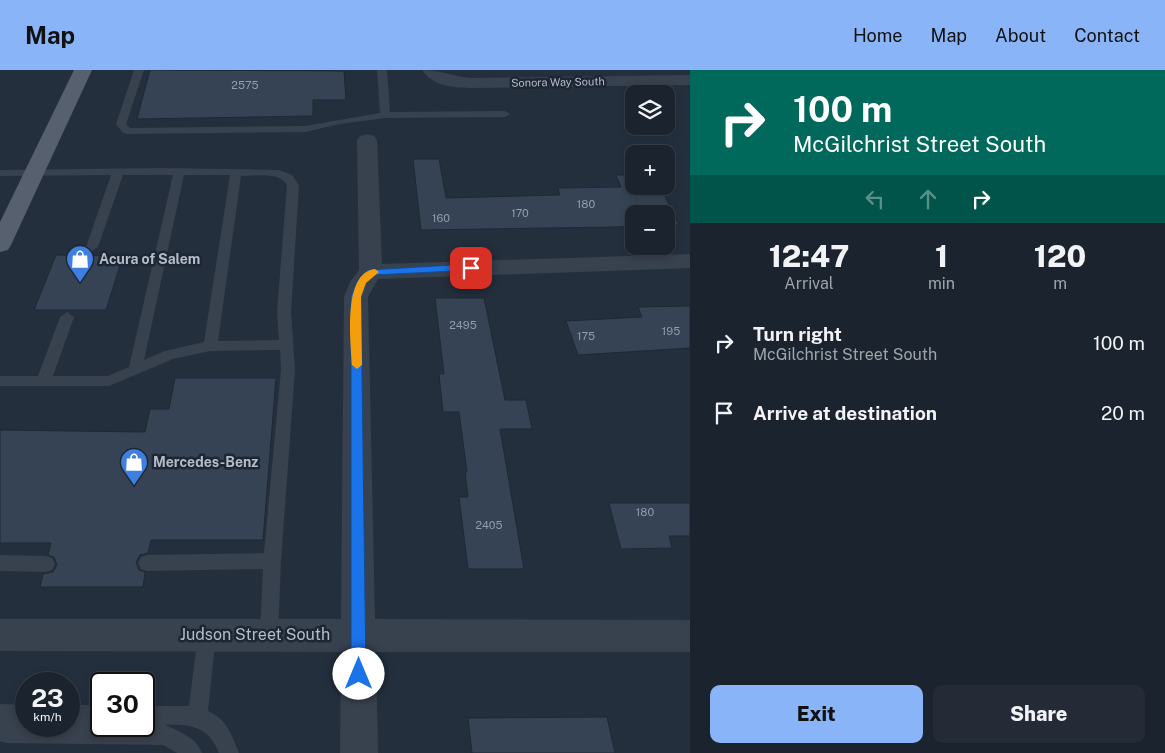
<!DOCTYPE html>
<html lang="en">
<head>
<meta charset="utf-8">
<style>
  :root { --surface:#1b232e; --page:#242b36; --text:#f1f3f6; --muted:#a0a4aa; --line:#39404a; --accent:#8ab4f8 }
  body { margin:0; font-family:"Public Sans",sans-serif; background:var(--page); color:var(--text); height:100vh; display:flex; flex-direction:column; font-size:19px; white-space:nowrap }
  * { box-sizing:border-box; margin:0 }
  p { font-size:16px; color:var(--muted) }
  .icon { flex:none; width:28px; height:28px; fill:none; stroke:currentColor; stroke-width:2; stroke-linecap:round; stroke-linejoin:round }
  .map { position:relative; flex:1; overflow:hidden }
  .drawer { display:flex; flex-direction:column; background:var(--surface); width:475px }
  .drawer>* { flex:none }
  .top-card { background:#00695c; color:#fff; overflow:hidden }
  .tools { position:absolute; left:625px; top:15px; display:grid; gap:10px }
  .tools a { display:grid; place-items:center; width:50px; height:50px; border-radius:10px; background:var(--surface); box-shadow:0 2px 8px #0003,0 0 0 1px var(--line); font-size:25px }
  .speed { position:absolute; left:15px; top:602px; display:flex; gap:10px; font-size:25px; font-weight:700; text-align:center }
  .speed>* { display:grid; place-content:center; width:65px; height:65px; border-radius:50%; background:var(--surface); box-shadow:0 2px 8px #0003,0 0 0 1px var(--line); line-height:1 }
  .speed small { font-size:12px; font-weight:400 }
  .speed .limit { border:2px solid #111; border-radius:8px; background:#fff; color:#111 }
  .pin { position:absolute; display:grid; place-items:center; width:42px; height:42px; color:#fff; margin:-21px; border-radius:10px; box-shadow:0 2px 8px #0006 }
  .me { position:absolute; width:55px; margin:-28px; rotate:0deg; stroke-linejoin:round; filter:drop-shadow(0 0 4px #0008) }
  .turn { display:flex; align-items:center; gap:18px; height:105px; padding:0 20px; font-size:22px }
  .turn .icon { width:65px; height:65px; stroke-width:2.5 }
  .turn b { display:block; font-size:35px; line-height:42px }
  .lanes { display:flex; align-items:center; height:48px; padding:0 20px; background:#0003; justify-content:center; gap:25px; direction:ltr }
  .lanes .off { opacity:.35 }
  .eta { display:flex; justify-content:space-evenly; align-items:center; height:85px; text-align:center }
  .eta b { font-size:30px; font-weight:800; line-height:35px }
  .action { display:flex; gap:10px; margin-top:auto; padding:10px 20px }
  .action a { flex:1; height:58px; border-radius:10px; background:var(--accent); color:#111; font-size:20px; font-weight:800; line-height:58px; text-align:center }
  .action a+a { background:var(--page); color:var(--text) }
  ul { padding:0; list-style:none }
  li { display:flex; align-items:center; gap:15px; height:70px; padding:0 20px }
  li div { flex:1 }
  li b { display:block; font-size:19px }
  li em { font-style:normal }
  header { display:flex; align-items:center; gap:30px; box-sizing:border-box; height:70px; padding:0 25px; background:var(--accent); color:#111 }
  header strong { font-size:24px }
  nav { display:flex; gap:28px; margin-inline-start:auto; font-size:18px }
  main { display:flex; flex:1; min-height:0 }
  .map>svg:first-child { display:block }
</style>
</head>
<body>
<header>
<strong>Map</strong>
<nav><a>Home</a><a>Map</a><a>About</a><a>Contact</a></nav>
</header>
<main>
<div class="map">
<svg width="690" height="683" viewBox="0 0 690 683">
  <rect width="100%" height="100%" fill="#242f3e"/>
  <path fill="#364354" stroke="#1f2835" d="M150,0L344,1L346,30H313V46L137,49Z
    M413,89H439L446,128L557,125H560L558,118L621,117L616,105H634V116H660L679,155H666V144H634V156L613,157L421,160Z
    M56,185L123,186L106,240H34Z
    M435,228H484L505,330H526L532,359H500L524,499H468L459,427H468L465,402H467L459,342H443L439,304H444Z
    M690,236V278L578,285L566,251L642,247L638,237Z
    M175,308H276L263,470H151L148,483L140,485L136,492L139,500L145,502L143,517H40L43,504L53,502L57,495L54,487L48,485L51,473H0V360L145,362L150,339H169Z
    M609,433H690V466H669L672,478L621,479Z
    M607,647L615,683H472L468,648Z"/>
  <g fill="none" stroke-linecap="round" stroke-linejoin="round">
    <path fill="#38414e" fill-rule="evenodd" d="M134,0H144L126,54L130,58L305,56L380,43L377,0H387L390,42L505,41L510,44L505,47L385,48L340,54L305,62L127,64L123,63L116,54Z
      M162,98L279,100L292,105L299,115L291,242L295,300L281,491L278,564L276,570L269,573L262,570L260,564L263,499L147,501L141,499L138,493L141,487L147,485L264,483L281,300L280,280L210,281L173,289L109,316H0V306H38L60,247L67,242L74,247L53,306H108L129,297L173,105H123L98,177L92,181L86,177L111,105L0,106V100ZM184,105H230L204,272L165,281L144,290ZM241,106C256,106 279,101 287,115L277,242L279,270L218,271Z
      M0,485L46,486L52,488L55,494L52,500L46,502L0,501Z
      M207,555L214,558L216,564L208,641C227,649 232,666 239,683H219C209,657 191,654 165,655C180,662 196,667 202,683H177L163,675L6,673L0,671V634L26,635V656H69V635H101V656H144V636H189L198,564L200,558Z"/>
    <path fill="#38414e" fill-rule="evenodd" d="M422,0C441,0 451,6 470,8L690,5V15L470,18C451,17 434,17 422,0Z
      M367,64L374,66L377,70L382,194L690,184V198L378,209L368,227L375,549L690,550V582H376L378,683H340L341,582L0,581V549H341L344,227L350,212L359,200L357,70L360,66Z"/>
    <path fill="#56606e" fill-rule="evenodd" d="M74,0H92L11,175L8,180L0,182V152Z"/>
  </g>
  <path fill="#1a73e8" stroke="#114b97" d="M471,194L476,198L474,200L374,205L366,213L361,227L366,604L364,609L359,611L354,609L351,604V227L357,212L368,200Z"/>
  <path fill="#f59e0b" d="M375,199L379,202L366,213L361,227L362,295L357,299L352,295C351,272 342,203 375,199Z"/>
  <defs>
    <g id="shop-pin" transform="scale(1.4375)"><path d="M0 17L-7.5 6A9.5 9.5 0 1 1 7.5 6Z" fill="#3f7fe0" stroke="#1d2633"/><path d="M-5-2.5h2.3a2.7 3.5 0 0 1 5.4 0H5L5.5 6h-11ZM-1.5-2.5h3a1.5 2.3 0 0 0-3 0Z" fill="#fff"/></g>
  </defs>
  <g fill-rule="evenodd">
    <use href="#shop-pin" x="80" y="189"/>
    <use href="#shop-pin" x="134" y="392"/>
  </g>
  <g text-anchor="middle" stroke-width="5" stroke-linejoin="round" paint-order="stroke">
    <g font-size="11" fill="#b4bcc9" stroke="#1d2633">
      <text transform="translate(558 12) rotate(-1)" y="4">Sonora Way South</text>
    </g>
    <g font-size="11" fill="#929caa">
      <text x="245" y="19">2575</text>
      <text x="586" y="138">180</text>
      <text x="520" y="147">170</text>
      <text x="441" y="152">160</text>
      <text x="463" y="259">2495</text>
      <text x="671" y="265">195</text>
      <text x="586" y="270">175</text>
      <text x="645" y="446">180</text>
      <text x="489" y="459">2405</text>
    </g>
    <g font-size="14" font-weight="bold" fill="#b4bcc9" stroke="#1d2633" text-anchor="start">
      <text x="99" y="194">Acura of Salem</text>
      <text x="153" y="397">Mercedes-Benz</text>
    </g>
    <g font-size="16" fill="#b4bcc9" stroke="#1d2633">
      <text x="255" y="570">Judson Street South</text>
    </g>
  </g>
</svg>
<div class="tools">
<a><svg class="icon" aria-label="layers" viewBox="0 0 24 24"><path d="M12 4l9 5-9 5-9-5zM3 14l9 5 9-5"/></svg></a>
<a>+</a>
<a>−</a>
</div>
<div class="speed"><div>23<small>km/h</small></div><div class="limit">30</div></div>
<div class="pin" style="left:471px;top:198px;background:#d93025"><svg class="icon" aria-label="arrive" viewBox="0 0 24 24"><path d="M6 21V4h12l-3 4 3 4H6"/></svg></div>
<svg class="me" style="left:359px;top:604px" viewBox="-20 -20 40 40"><circle r="19" fill="#fff"/><path d="M0-13L10 11 0 6-10 11z" fill="#1a73e8"/></svg>
</div>
<section class="drawer">
<div class="top-card">
<div class="turn"><svg class="icon" aria-label="right" viewBox="0 0 24 24"><path d="M7 20v-9h11M14 6l5 5-5 5"/></svg><div><b>100 m</b>McGilchrist Street South</div></div>
<div class="lanes"><svg class="icon off" aria-label="left" viewBox="0 0 24 24"><path d="M17 20v-9H6M10 6l-5 5 5 5"/></svg><svg class="icon off" aria-label="ahead" viewBox="0 0 24 24"><path d="M12 20V5M6 11l6-6 6 6"/></svg><svg class="icon" aria-label="right" viewBox="0 0 24 24"><path d="M7 20v-9h11M14 6l5 5-5 5"/></svg></div>
</div>
<div class="eta">
<div><b>12:47</b><p>Arrival</p></div>
<div><b>1</b><p>min</p></div>
<div><b>120</b><p>m</p></div>
</div>
<ul>
<li><svg class="icon" aria-label="right" viewBox="0 0 24 24"><path d="M7 20v-9h11M14 6l5 5-5 5"/></svg><div><b>Turn right</b><p>McGilchrist Street South</p></div><em>100 m</em></li>
<li><svg class="icon" aria-label="arrive" viewBox="0 0 24 24"><path d="M6 21V4h12l-3 4 3 4H6"/></svg><div><b>Arrive at destination</b></div><em>20 m</em></li>
</ul>
<div class="action"><a>Exit</a><a>Share</a></div>
</section>
</main>
</body>
</html>
